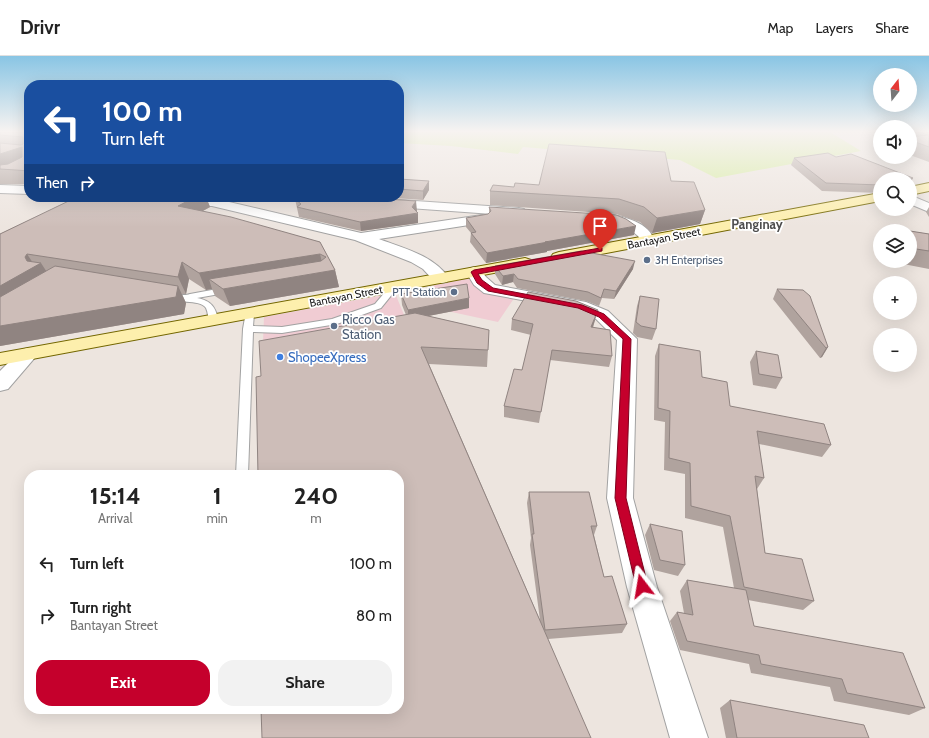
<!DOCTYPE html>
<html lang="en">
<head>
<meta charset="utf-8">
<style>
  :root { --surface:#fff; --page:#f2f2f2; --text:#222; --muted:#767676; --line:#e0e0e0; --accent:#c5002c }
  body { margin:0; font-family:Cabin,sans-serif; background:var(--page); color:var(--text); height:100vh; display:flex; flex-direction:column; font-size:15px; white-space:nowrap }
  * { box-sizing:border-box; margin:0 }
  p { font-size:13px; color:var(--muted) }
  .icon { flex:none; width:22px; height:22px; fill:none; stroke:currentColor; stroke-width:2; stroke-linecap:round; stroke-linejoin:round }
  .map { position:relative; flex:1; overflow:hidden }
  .side { position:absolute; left:24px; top:414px; width:380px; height:244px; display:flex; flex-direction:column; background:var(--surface); border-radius:16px; box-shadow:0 4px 16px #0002 }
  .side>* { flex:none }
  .guide { position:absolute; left:24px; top:24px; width:380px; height:122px; border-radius:16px; box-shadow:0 4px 16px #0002; background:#1a4fa0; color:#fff; overflow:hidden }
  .needle { width:26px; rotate:17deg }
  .controls { position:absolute; left:873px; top:12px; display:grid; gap:8px }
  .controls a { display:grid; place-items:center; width:44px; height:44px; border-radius:50%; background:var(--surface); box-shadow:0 4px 16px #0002; font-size:20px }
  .pin { position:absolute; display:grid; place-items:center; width:34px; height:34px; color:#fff; margin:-41px -17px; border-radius:50% 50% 50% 0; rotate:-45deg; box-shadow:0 0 4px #0007 }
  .pin .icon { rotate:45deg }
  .me { position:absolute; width:44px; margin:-22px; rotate:346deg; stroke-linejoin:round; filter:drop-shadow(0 0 3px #0008) }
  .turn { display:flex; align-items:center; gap:14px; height:84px; padding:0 12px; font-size:18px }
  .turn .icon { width:52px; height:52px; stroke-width:2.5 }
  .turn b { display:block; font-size:28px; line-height:34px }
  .then { display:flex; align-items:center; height:38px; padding:0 12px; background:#0003; gap:8px; font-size:15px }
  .eta { display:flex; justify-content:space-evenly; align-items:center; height:68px; text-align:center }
  .eta b { font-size:24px; font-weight:700; line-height:28px }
  .action { display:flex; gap:8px; margin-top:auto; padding:8px 12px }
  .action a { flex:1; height:46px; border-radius:16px; background:var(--accent); color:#fff; font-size:16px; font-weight:700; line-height:46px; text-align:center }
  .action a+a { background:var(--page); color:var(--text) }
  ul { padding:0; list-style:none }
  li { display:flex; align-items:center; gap:12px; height:52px; padding:0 12px }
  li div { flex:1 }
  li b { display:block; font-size:15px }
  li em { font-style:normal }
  header { display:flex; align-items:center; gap:24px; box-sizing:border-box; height:56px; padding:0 20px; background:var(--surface); border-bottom:1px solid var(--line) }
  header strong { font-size:19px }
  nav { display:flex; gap:22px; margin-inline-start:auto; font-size:14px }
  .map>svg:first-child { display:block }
</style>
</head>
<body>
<header>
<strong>Drivr</strong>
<nav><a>Map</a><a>Layers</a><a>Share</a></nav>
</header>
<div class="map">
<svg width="929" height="682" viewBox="0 0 929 682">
  <rect width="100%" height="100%" fill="#ede5df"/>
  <path fill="#f0ccd3" d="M471,222L515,241L498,266L447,255L433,229Z
    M395,237L423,305L261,336L264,261Z"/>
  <path fill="#d6eca0" d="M399,76H830L861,95L716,122L680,104L523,91L518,98L451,90L399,87Z"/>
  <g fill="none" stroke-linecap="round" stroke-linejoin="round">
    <g stroke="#a2a2a2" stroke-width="2">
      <path id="service" d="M394,228L398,231L381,252L337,268L282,277L253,276L248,419H236L243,273L246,256H252L254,258L253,270L282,271L332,263L375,248L391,229Z
        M228,231L232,234L231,236L197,242C212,245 215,251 219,265L214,268L209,265C208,261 208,256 206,252C199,242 175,249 167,241C172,236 183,241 190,238Z"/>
    </g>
    <g stroke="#a2a2a2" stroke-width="2">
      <path id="minor" d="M0,129L29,130V138L0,137Z
        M912,140L929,147V156L910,148V141Z
        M194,141L212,142L361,177L482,159L487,160L489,163L487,166L482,167L379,183C403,192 433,199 449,222L447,226L441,227L435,226L423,213L411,206L355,184L212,150H173L171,147L173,144Z
        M386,143L519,152L524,153L526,156L524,159L519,160L381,150L379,147L381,144Z
        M607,158C623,160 651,167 654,185L652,188L647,189L642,188C640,185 640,182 638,180C629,171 614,168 602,165L600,162L602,159Z
        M474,211L480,213L486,221L495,229L586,246L608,255L637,283L633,442L657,531L708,682H670L627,531L607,442L617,284L596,263L575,254L484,237L474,229L466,216L468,213Z
        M28,292L35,294L38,298L8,333L0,335V315L21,294Z"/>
    </g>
    <g stroke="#736600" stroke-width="2">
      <path id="secondary" d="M929,127V135L910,139V131Z
        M880,137V145L559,206L553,204L551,201L553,198L559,196Z
        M525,202L531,204L533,207L531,210L0,309V297Z"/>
    </g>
    <use href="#service" fill="#fff" fill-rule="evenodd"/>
    <use href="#minor" fill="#fff" fill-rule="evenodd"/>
    <use href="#secondary" fill="#fdefad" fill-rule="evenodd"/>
  </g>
  <path fill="#b0a39e" d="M0,76H29V128H0Z
    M910,76H929V106L910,99Z
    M794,102L880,123V137L822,135L791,109Z
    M399,123L429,125V134L423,144L380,141H399Z
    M671,125L705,154L700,168L652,177L640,166L616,158L490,149V135L514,131L539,129Z
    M77,141H206L210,151L203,155L320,186L335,214L339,231L230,250L215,240L212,233L206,234L189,223L186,238H182L186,247L184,258L0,290V178Z
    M295,143L417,155H416L418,167L361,175L299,161Z
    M489,151L634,179L547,195V196L486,207L470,186L471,177L466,171V162L488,158L489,157Z
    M929,151V161L926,156Z
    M910,175L929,178V213L888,205H910Z
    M495,210L633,213L614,243L602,242L599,250L586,245L517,232L513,226L502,229L495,218Z
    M777,233L828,291L822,301L820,302L773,243Z
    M401,238L469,252L428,260L489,274L487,311L429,308L540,564L530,489L531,482L527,447L529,436L597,470L594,479L604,521L627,568L622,577L548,583L261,320L406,259L402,249Z
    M640,240L656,273L652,284L637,281L633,277L637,250Z
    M512,263L595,264L593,272L612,300L609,311L550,304L539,367L504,361V350L522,314L531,279L511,274Z
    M659,288L702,321L730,350L831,389L822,401L759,388L764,422L757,433L765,497L814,545L803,554L748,544L754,570L925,652L909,659L834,645L830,631L751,617L749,608L680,594L670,565L677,556L684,557L680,535L687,524L734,532L723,471L685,462V418L664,414L665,366L654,364L655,300Z
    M756,295L782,322L776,333L753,329L750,306Z
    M650,468L685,509L678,520L654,514L645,479Z
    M730,644L869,682H726L720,652Z"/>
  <path fill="#908481" d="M22,91L29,103L0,113V98Z
    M913,122L910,128V123Z
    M429,125V134L423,144V135Z
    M195,141H206L210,151L184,165L178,150Z
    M416,145L417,155L415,158L418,157V167L361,175L360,166L412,151Z
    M705,154L700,168L652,177L657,162Z
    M636,170L634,179L547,195V196L486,207L487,197L545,186Z
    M27,198L35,210L41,207L52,224L0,255V230L27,205L25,201Z
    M320,198L324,215L209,223L212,233L206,234L199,217Z
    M635,205L633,213L614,243L616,235Z
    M182,206L189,223L186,238L178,221Z
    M335,214L339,231L230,250L223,233Z
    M514,218L513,226L502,229L503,220Z
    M178,230L186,247L184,258L0,290V270Z
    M469,242V252L408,264V254Z
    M598,254L595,264L589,282L591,271Z
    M828,291L822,301L820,302L826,292Z"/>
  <path fill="#cdbdb8" stroke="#908481" d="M0,76H29V115L16,114L0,113V109L8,108L22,101V91L0,98V87L21,89L23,88V81L0,79Z
    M921,76H929V91L910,84V81L928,79Z
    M549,88L665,96L671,125L694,126L705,154L657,162L644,151L619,143L490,135L493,129L514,131L515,127L539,129Z
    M828,97L836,101L851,98L913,122L910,123H880V129L826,127L794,102Z
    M399,123L429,125L423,135L399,133Z
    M77,141H195L178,150L231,161L320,186L335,214L223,233L209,223L321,205L326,201L320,198L199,217L182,206L178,221L27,198L25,201L27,205L41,207L0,230V178Z
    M297,141H357L416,145L412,151L418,157L360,166L297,151L301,148L295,143Z
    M489,151L616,159L626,163L636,170L545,186H548L487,197L471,177L476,176L466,162L488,158L491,155Z
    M893,172L909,175H893Z
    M910,175L929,178V195L910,192Z
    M581,195L635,205L616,235L604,233L601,242L588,236L518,223L514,218L503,220L495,210Z
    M55,210L178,230L176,241L0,270V241Z
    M467,228L469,242L408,254L401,238Z
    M777,233L803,234L810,240L828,291L826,292Z
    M528,236L576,245L598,254L591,271L610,274L612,300L552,294L541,356L504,350L514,313L522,314L533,268L512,263Z
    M640,240L659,243L656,273L641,270L636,266Z
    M415,257L489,274L488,294L421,291L591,682H262L261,653H399V419H258L256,321L261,320L259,285Z
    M659,288L700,295L702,321L727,326L730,350L824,368L831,389L757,375L764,422L755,420L765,497L802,503L814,545L744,531L730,460L691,450L690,407L669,402L670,355L658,352Z
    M756,295L778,299L782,322L759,318Z
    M529,436H589L597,470H591L604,521L612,520L627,568L545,574L532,478H534Z
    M650,468L682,475L685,509L660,504Z
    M687,524L746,534L754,570L903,597L925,652L847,637L842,623L761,608L759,599L687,585L677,556L693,559Z
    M730,644L864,669L869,682H737Z"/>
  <linearGradient id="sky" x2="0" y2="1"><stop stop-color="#89c5e4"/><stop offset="0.44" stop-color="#f7f3f1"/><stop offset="1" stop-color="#f7f3f1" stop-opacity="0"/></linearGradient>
  <rect width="929" height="171" fill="url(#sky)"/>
  <path fill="#c5002c" stroke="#80001d" d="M600,192H602V195L478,218L482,224L493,232L582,249L604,258L631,283L626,442L648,530L647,535L642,537L638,535L636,530L615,442L623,283L599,261L578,252L488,235L477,227L471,216L474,214Z"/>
  <g fill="#5c6f8a" stroke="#fff" stroke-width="1.5">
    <circle cx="647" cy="204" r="4"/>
    <circle cx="454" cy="236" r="4"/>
    <circle cx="334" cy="270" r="4"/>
  </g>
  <circle fill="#3f7fe0" stroke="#fff" stroke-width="1.5" cx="280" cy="301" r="4"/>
  <g text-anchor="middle" stroke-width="3.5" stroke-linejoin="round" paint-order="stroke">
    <g font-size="11" fill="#1b1b1b" stroke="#fff">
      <text transform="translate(664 182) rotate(-11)" y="4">Bantayan Street</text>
      <text transform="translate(346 240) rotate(-11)" y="4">Bantayan Street</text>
    </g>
    <g font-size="11" fill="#4e5e75" stroke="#fff" text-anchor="start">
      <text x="655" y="208">3H Enterprises</text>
      <text x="446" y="240" text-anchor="end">PTT Station</text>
    </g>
    <g font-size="13" font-weight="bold" fill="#4e4e4e" stroke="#fff">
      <text x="757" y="173">Panginay</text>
    </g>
    <g font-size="13" fill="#4e5e75" stroke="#fff" text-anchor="start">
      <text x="342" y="268">Ricco Gas<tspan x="342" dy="15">Station</tspan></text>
    </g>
    <g font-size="13" fill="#366cbe" stroke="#fff" text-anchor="start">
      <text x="288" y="306">ShopeeXpress</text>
    </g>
  </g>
</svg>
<div class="controls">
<a><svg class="needle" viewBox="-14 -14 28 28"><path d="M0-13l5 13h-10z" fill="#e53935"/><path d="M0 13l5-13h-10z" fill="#767676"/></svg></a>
<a><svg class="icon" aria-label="sound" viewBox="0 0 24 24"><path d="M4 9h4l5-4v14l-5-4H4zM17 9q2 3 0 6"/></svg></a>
<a><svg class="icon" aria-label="search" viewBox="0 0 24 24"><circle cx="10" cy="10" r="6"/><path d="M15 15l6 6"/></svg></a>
<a><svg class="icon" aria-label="layers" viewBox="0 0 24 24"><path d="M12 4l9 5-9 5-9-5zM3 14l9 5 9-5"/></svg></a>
<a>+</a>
<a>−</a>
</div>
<div class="pin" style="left:600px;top:194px;background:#d93025"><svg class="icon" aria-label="arrive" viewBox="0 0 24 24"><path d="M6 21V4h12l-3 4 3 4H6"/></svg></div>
<svg class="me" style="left:642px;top:530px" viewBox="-20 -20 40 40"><path d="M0-17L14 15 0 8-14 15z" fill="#c5002c" stroke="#fff" stroke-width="4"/></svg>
<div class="guide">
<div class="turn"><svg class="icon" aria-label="left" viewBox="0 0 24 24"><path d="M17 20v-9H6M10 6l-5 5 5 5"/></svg><div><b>100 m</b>Turn left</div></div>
<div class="then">Then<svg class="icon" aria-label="right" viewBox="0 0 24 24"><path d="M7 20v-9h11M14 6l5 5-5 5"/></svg></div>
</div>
<section class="side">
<div class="eta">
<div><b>15:14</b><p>Arrival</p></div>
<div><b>1</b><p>min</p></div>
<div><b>240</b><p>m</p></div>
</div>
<ul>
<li><svg class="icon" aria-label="left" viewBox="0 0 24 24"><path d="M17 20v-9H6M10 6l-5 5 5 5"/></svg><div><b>Turn left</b></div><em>100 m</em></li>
<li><svg class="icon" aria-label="right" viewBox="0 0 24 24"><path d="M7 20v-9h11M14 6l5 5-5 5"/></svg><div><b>Turn right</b><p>Bantayan Street</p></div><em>80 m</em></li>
</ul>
<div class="action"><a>Exit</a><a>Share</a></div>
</section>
</div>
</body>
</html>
